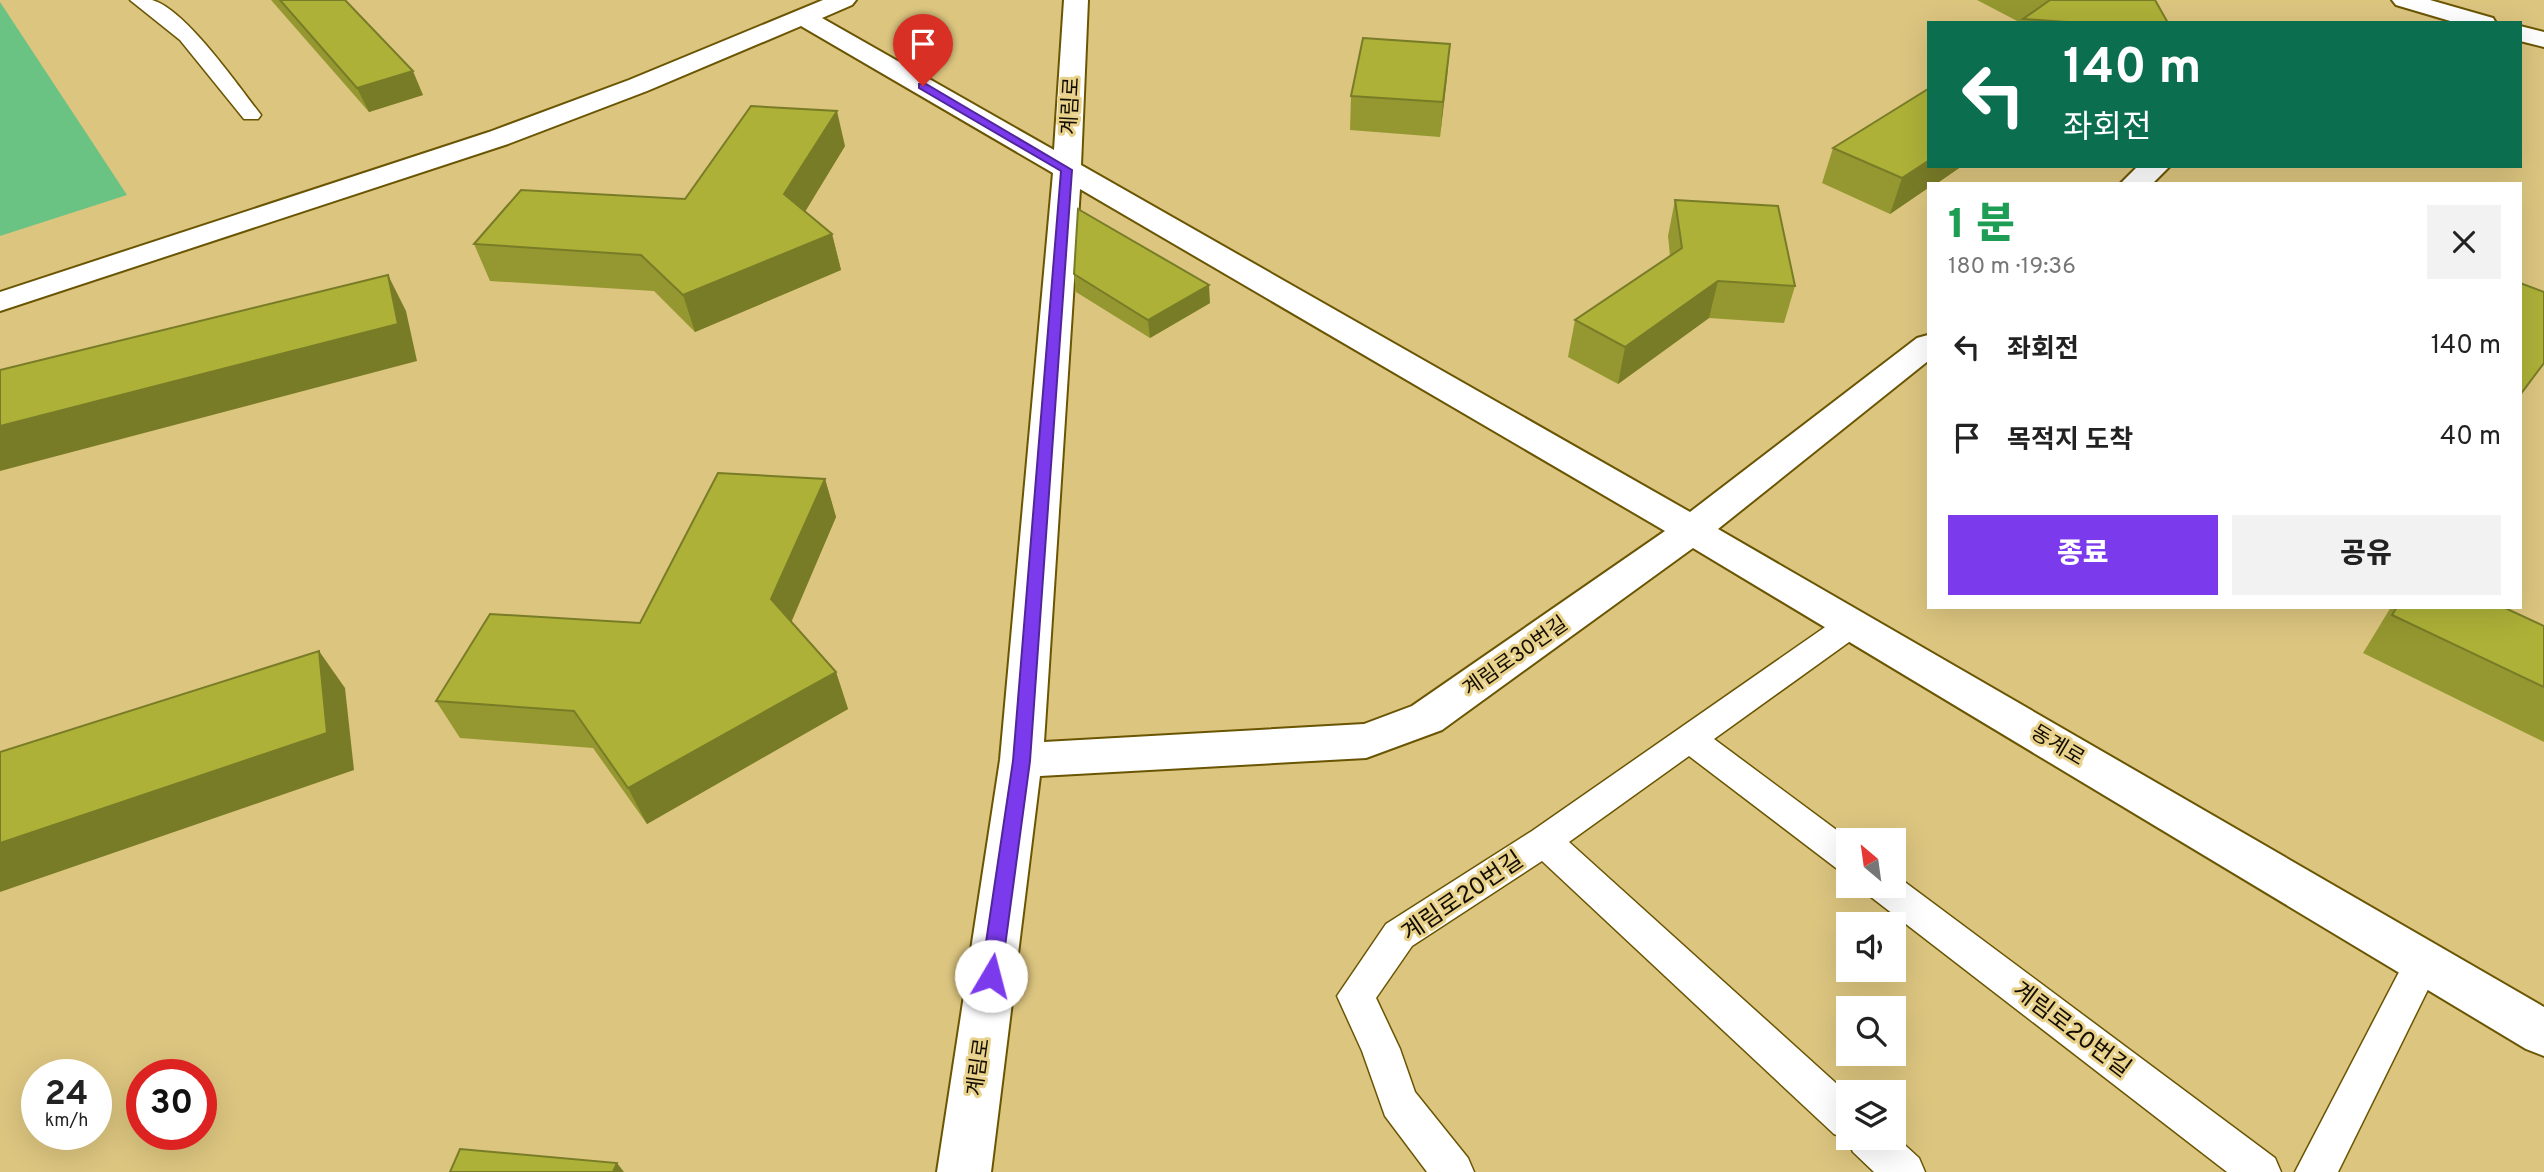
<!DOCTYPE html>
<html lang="ko">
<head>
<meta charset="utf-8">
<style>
  :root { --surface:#fff; --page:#f2f2f2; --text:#222; --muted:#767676; --accent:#7c3aed }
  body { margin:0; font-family:Overpass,"Noto Sans KR",sans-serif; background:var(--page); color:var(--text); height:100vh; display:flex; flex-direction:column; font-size:26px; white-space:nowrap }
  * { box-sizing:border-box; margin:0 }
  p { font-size:23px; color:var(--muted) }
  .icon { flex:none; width:38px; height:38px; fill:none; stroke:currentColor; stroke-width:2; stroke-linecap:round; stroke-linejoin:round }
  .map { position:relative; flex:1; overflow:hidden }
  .drawer { position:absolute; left:1927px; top:182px; width:595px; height:427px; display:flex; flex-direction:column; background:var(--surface); border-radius:0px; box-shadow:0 7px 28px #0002 }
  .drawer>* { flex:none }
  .top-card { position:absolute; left:1927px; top:21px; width:595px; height:147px; border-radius:0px; box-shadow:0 7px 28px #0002; background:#0b6e4f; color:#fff; overflow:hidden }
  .needle { width:46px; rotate:331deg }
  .tools { position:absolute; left:1836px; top:828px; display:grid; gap:14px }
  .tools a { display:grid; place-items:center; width:70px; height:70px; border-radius:0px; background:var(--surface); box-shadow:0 7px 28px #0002; font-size:35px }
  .speed { position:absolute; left:21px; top:1059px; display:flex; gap:14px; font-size:35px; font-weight:700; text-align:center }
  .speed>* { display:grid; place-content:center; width:91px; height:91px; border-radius:50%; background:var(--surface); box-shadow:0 7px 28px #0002; line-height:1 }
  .speed small { font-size:18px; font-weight:400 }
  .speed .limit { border:10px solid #d22; background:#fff; color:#111 }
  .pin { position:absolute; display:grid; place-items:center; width:60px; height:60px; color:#fff; margin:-72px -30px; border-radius:50% 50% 50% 0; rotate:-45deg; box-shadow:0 0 7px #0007 }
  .pin .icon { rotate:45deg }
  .me { position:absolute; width:77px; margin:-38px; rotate:8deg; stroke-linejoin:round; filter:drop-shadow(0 0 5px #0008) }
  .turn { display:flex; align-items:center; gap:24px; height:147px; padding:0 21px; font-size:32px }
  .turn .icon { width:91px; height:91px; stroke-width:2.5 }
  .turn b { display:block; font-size:49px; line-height:60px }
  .round { display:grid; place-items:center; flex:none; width:74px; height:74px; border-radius:0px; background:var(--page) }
  .overview { display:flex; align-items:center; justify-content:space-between; height:119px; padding:0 21px }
  h1 { font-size:42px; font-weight:800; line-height:52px; color:#1e9e55 }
  .action { display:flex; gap:14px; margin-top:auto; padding:14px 21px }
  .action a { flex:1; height:80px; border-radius:0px; background:var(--accent); color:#fff; font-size:28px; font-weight:800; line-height:80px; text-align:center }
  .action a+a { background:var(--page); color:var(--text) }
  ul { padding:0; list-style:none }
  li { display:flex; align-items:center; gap:21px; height:91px; padding:0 21px }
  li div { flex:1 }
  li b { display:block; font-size:26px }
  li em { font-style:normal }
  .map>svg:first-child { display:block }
</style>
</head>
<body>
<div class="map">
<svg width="2544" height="1172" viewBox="0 0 2544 1172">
  <rect width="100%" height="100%" fill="#dcc57f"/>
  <path fill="#6ac383" d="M0,2L127,195L0,236Z"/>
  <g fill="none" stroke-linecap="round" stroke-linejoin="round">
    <g stroke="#6a5503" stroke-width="3">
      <path id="lane" d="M130,0C136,0 145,0 152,0C184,8 237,84 258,111L261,115L258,119H244L180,40Z
        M1852,613L1863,616L1867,624L1863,632L1714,739L1850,840L1848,873L1836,868L1689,756L1569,842L1848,1094V1138L1894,1135L1919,1158L1925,1172H1874L1853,1152L1847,1139L1834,1134L1542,861L1412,946L1376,998L1400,1049L1415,1092L1468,1158L1474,1172H1427L1385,1116L1362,1051L1337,996L1386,924L1532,831L1841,616Z
        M1894,874L2275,1158L2281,1172H2227L1871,897L1866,886H1894Z
        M2424,944L2437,949L2442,961L2338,1172H2295L2411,949Z"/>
    </g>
    <g stroke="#6a5503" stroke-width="4">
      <path id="street" d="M823,0H856L852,5L822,18L1054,150L1064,0H1088L1081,165L1690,512L1917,338L1928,335V361L1718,529L2544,1007V1056L2526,1049L1693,548L1442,730L1366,758L1040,776L991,1172H937L1000,760L1053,173L801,26L647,91L508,144L0,311V292L489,132L629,80ZM1080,189L1665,531L1412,706L1364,724L1044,742Z
        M2392,0H2430L2493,18L2496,23H2457L2396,5Z
        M2520,26L2544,32V47L2520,41Z
        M2138,166H2170L2152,184H2120Z"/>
    </g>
    <use href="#lane" fill="#fff" fill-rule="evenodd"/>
    <use href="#street" fill="#fff" fill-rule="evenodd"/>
  </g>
  <path fill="#959830" d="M271,0H345L423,95L369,112Z
    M1977,0H2155L2168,23H2021Z
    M1450,44L1440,137L1350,130L1351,96Z
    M845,146L805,211L832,234L841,270L695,332L654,291L490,281L474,244L685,199Z
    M1833,148L1928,166H1962L1936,184H1928V188L1890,214L1822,183Z
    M1675,200L1795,286L1784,323L1709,318L1618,384L1568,357L1575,320L1670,256L1668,236Z
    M1074,274L1210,303L1150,338L1076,292Z
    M825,479L836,517L791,621L836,672L848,709L647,824L593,748L460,738L436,701L640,623Z
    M2391,607H2503L2544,626V742L2363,653Z"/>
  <path fill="#797c27" d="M1450,44L1447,78L1440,137L1443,102Z
    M413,71L423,95L369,112L357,88Z
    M837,111L845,146L794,230L784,194Z
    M1928,161V166H1962L1936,184H1928V188L1890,214L1902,178Z
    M832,234L841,270L695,332L683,295Z
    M388,275L406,311L417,361L0,471V426Z
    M1718,281L1709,318L1618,384L1625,347Z
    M1209,285L1210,303L1150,338L1148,320Z
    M825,479L836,517L785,637L771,599Z
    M319,651L345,688L354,770L0,892V843Z
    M836,672L848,709L647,824L628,788Z
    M617,1163L624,1172H613Z"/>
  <path fill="#adb138" stroke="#797c27" stroke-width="2" d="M280,0H345L413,71L357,88Z
    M2050,0H2155L2168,23H2081L2023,19Z
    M1363,38L1450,44L1443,102L1351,96Z
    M1928,89V161L1902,178L1833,148Z
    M751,106L837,111L784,194L832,234L683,295L641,255L474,244L521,190L685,199Z
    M1675,200L1778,206L1795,286L1718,281L1625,347L1575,320L1682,248Z
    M1078,209L1209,285L1148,320L1074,274Z
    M388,275L398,324L0,426V370Z
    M2520,283L2544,292V363L2520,395Z
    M718,473L825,479L771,599L836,672L628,788L574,711L436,701L490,614L640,623Z
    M2397,607H2503L2544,626V687L2392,615Z
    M319,651L327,733L0,843V752Z
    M460,1149L617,1163L613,1172H450Z"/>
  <path fill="#7c3aed" stroke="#51269a" stroke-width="2" d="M919,84H926L1072,170L1030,761L1001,976L998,982L991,985L984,982L981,976L1013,761L1061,171L919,88Z"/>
  <g text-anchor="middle" stroke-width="6" stroke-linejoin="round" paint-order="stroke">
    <g font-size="21" fill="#140e00" stroke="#e9d28c">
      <text transform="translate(1070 106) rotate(-87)" y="7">계림로</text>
      <text transform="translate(1515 656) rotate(-35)" y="7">계림로30번길</text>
      <text transform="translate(2058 745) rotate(31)" y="7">동계로</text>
      <text transform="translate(978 1067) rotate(-82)" y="7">계림로</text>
    </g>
    <g font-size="24" fill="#140e00" stroke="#e9d28c">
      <text transform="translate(1462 896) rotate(-34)" y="8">계림로20번길</text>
      <text transform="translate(2072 1029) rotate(37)" y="8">계림로20번길</text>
    </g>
  </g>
</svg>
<div class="tools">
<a><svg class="needle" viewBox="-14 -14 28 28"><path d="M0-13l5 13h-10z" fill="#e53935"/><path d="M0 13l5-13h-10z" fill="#767676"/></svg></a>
<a><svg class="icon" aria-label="sound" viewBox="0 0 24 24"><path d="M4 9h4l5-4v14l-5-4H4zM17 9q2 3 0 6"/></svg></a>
<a><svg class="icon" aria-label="search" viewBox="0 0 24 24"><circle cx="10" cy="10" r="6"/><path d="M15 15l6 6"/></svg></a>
<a><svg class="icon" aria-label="layers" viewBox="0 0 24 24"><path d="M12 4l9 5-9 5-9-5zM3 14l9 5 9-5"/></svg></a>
</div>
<div class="speed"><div>24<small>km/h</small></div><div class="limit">30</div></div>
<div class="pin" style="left:923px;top:86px;background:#d93025"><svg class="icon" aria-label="arrive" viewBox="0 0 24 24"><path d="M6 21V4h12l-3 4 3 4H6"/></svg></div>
<svg class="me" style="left:991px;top:976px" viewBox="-20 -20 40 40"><circle r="19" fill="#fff"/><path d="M0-13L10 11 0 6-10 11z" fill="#7c3aed"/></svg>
<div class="top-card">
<div class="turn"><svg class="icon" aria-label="left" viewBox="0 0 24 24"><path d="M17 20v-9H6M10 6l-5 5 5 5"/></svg><div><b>140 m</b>좌회전</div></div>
</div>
<section class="drawer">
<div class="overview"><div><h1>1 분</h1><p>180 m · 19:36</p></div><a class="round"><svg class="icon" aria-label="close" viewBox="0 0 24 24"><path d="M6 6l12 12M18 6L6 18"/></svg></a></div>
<ul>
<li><svg class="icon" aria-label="left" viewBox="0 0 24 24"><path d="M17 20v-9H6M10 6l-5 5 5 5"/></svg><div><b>좌회전</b></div><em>140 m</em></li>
<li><svg class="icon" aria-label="arrive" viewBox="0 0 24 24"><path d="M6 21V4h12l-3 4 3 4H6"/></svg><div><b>목적지 도착</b></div><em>40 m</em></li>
</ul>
<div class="action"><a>종료</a><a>공유</a></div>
</section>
</div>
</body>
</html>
